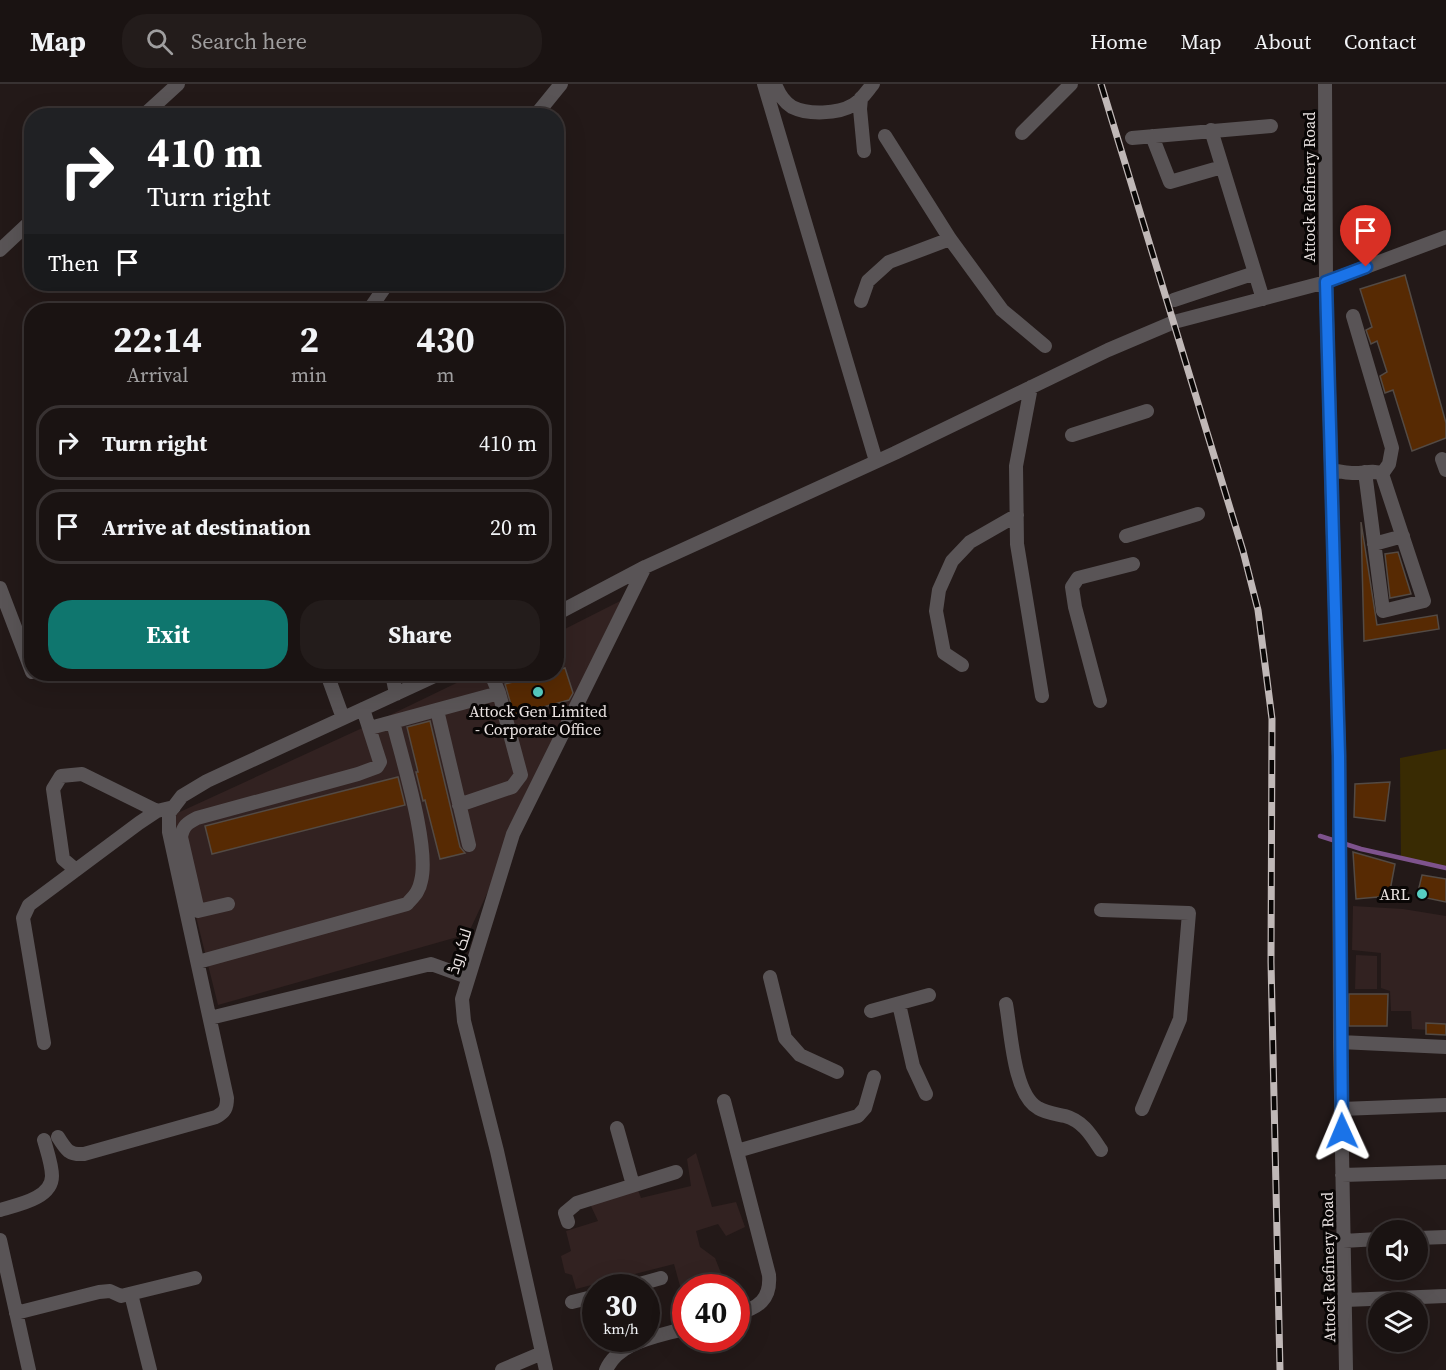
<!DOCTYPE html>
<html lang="en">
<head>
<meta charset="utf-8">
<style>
  :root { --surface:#1a1312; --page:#231c1b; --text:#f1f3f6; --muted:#9f9e9f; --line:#383232; --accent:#0f766e }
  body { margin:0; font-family:"Source Serif 4",Cairo,serif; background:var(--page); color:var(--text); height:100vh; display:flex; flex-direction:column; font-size:22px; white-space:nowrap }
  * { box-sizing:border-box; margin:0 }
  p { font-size:20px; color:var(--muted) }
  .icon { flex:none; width:33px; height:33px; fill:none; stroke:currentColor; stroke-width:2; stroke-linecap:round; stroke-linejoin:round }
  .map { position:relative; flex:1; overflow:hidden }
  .drawer { position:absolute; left:24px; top:219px; width:540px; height:378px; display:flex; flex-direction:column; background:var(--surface); border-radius:24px; box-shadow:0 6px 24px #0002,0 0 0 2px var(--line) }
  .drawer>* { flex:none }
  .guide { position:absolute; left:24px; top:24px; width:540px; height:183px; border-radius:24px; box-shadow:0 6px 24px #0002,0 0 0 2px var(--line); background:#202124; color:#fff; overflow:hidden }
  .fabs { position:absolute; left:1368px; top:1136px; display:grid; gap:12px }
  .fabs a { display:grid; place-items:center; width:60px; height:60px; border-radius:50%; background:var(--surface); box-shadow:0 6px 24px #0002,0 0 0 2px var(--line); font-size:30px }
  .speed { position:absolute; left:582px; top:1190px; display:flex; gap:12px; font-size:30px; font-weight:700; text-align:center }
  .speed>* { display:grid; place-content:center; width:78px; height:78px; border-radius:50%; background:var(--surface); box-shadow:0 6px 24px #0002,0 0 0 2px var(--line); line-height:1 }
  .speed small { font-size:15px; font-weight:400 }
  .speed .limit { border:9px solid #d22; background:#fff; color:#111 }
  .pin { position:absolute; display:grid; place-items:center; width:51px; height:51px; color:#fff; margin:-62px -26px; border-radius:50% 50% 50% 0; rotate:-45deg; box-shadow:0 0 6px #0007 }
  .pin .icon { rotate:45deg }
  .me { position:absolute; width:66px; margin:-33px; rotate:359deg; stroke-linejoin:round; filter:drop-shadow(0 0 4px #0008) }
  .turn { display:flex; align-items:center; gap:21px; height:126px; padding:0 24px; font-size:27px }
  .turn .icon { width:78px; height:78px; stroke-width:2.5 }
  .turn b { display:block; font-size:42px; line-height:51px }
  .then { display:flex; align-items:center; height:57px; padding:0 24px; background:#0003; gap:12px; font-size:22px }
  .eta { display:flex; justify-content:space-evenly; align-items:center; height:102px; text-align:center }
  .eta b { font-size:36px; font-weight:700; line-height:42px }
  .cta { display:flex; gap:12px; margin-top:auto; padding:12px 24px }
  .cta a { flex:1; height:69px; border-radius:24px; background:var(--accent); color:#fff; font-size:24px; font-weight:700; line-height:69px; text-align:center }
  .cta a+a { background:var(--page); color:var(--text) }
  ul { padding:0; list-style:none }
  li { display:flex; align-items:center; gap:18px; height:75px; margin:0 12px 9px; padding:0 12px; border:3px solid var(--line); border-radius:24px }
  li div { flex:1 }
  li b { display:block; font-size:22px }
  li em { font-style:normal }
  header { display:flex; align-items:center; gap:36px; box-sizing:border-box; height:84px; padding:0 30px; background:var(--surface); border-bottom:2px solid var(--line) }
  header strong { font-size:28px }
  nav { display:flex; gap:33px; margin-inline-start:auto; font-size:21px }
  .search { width:420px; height:54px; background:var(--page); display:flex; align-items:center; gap:15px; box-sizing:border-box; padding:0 21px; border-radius:24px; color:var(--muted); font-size:22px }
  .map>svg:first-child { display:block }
</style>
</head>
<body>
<header>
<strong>Map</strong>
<div class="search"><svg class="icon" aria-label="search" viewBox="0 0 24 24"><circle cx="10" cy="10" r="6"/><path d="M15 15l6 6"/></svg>Search here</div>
<nav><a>Home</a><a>Map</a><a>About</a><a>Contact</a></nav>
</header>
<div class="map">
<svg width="1446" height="1286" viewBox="0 0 1446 1286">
  <rect width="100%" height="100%" fill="#231918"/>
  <path fill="#322221" d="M626,514L468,850L218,921L171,732L384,634L475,590H556L557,549Z
    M1353,822L1403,825L1446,832V947L1412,945L1411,927H1391L1390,907L1381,904V869L1352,866Z
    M1356,871L1377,872V905H1355Z
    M696,1069L712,1123L736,1118L745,1143L726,1152L718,1140L696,1147L700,1163L715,1174L721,1189L680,1202L674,1180L576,1205L572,1191L565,1189L561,1172L571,1167L566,1147L598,1137L590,1120L638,1106L641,1114L691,1102L687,1075Z"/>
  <path fill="#392b03" d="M1446,665V783L1401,776L1400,674Z"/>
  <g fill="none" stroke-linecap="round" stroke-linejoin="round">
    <path stroke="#7e538d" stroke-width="4.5" d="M1320,752L1361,765L1446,784"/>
  </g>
  <path fill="#572a03" stroke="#534a44" stroke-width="1.5" d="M1405,191L1446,339V354L1412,367L1393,306L1385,309L1380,292L1387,288L1377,257L1371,260L1366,246L1372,243L1360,205Z
    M1361,438L1377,541L1437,531L1439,545L1364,557Z
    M1398,468L1411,510L1390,514L1385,470Z
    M565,584L573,609L569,616L514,631L505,600L545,590H556V586Z
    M430,637L460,763L465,769L440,775L425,716L423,717L416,688H418L407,643Z
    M398,693L405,721L212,770L205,742Z
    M1390,698L1385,737L1354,733L1355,700Z
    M1353,768L1395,780L1389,812L1356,815Z
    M1422,791L1446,795V818L1417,812Z
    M1349,910H1388L1387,942H1349Z
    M1426,939L1446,940V951L1426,950Z"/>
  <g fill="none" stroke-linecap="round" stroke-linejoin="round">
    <path stroke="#595456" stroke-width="14" d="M764,0L876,377
      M775,0C778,8 784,18 792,23C808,31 838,30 853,21C861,17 867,7 873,0
      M1325,0L1326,198L1339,672L1340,958L1346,1286
      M861,14L860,25L864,67
      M143,32L178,0
      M535,32L561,0
      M1211,46L1263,215
      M1022,49L1071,0
      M885,52L950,155L1002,226L1045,262
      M1152,52L1170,98L1222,83
      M1132,54L1271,42
      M0,166L32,136
      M1174,216L1255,189
      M861,217L868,197L889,178L950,155
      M369,226L387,200
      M1353,232L1392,364L1389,380L1382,390
      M1031,303L1016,382L1017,460L1042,612
      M1072,351L1147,327
      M1442,375L1446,386
      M1331,386C1338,387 1345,389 1352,389C1363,390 1372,385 1382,390L1424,517L1383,527L1365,388
      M1126,452L1198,430
      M1374,460L1403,452
      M0,504L32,588
      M556,530L645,483L895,369L1108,266L1174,238L1326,198L1446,153
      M962,581L944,569L936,527L939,506L952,477L970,458L1017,431
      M327,590L343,634
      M392,590L396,610
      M1100,617L1075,523L1072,503L1078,494L1133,480
      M437,626L469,761
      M370,644L499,609
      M459,721L512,703L521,691L499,609L491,590
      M76,786L63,775L53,705L61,692L82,690L157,727
      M228,820L198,827L181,753C183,742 187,739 197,734L358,690L377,683L380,678L363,625
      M1101,826L1189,829L1180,935L1142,1025
      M198,878L407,820C414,812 419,808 421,797C430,763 402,675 393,638
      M770,893L785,954L800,971L837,988
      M899,920L913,982L926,1010
      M1006,920C1011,946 1013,1010 1038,1024C1046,1029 1056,1030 1065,1032C1083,1037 1091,1051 1101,1066
      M871,927L929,911
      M210,934L431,880L467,893
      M1340,958L1446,963
      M44,959L23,834L29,821L139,739L157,727L174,723
      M724,1017L769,1191C771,1215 759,1224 736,1230
      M1341,1025L1446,1021
      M617,1044L633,1101
      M58,1053C66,1066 69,1071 84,1070L216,1033C225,1028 227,1024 227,1014L169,748V729L182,712L207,697L439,590
      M737,1067L858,1032L865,1024L874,993
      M1342,1091L1446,1088
      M0,1126C16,1121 52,1115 52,1092C52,1081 47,1067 44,1056
      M568,1138L565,1129L577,1119L676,1088
      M1418,1154L1446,1153
      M0,1156L29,1286
      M1343,1157L1378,1155
      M629,1203L661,1194
      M131,1210L150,1286
      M1345,1216L1446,1212
      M572,1218L596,1212
      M16,1229L99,1208L110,1207L121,1212L195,1194
      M502,1286L542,1269
      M546,1286L497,1067L464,937L462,915L513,750L645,483
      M606,1286C619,1257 657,1253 686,1244"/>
    <g stroke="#c0b8b7" stroke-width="7">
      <path id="rail" d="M1101,0L1243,467L1258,526L1272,635L1271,878L1280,1286"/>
    </g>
    <use href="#rail" stroke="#090605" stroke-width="4.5" stroke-dasharray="14" stroke-linecap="butt"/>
  </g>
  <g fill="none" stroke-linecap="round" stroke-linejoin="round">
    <g stroke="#114b97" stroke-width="15">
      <path id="route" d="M1342,1047L1339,672L1326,198L1366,183"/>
    </g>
    <use href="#route" stroke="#1a73e8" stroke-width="10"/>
  </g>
  <g fill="#57cec2" stroke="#090605" stroke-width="2">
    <circle cx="538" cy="608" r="6"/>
    <circle cx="1422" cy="810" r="6"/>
  </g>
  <g text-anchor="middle" stroke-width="6" stroke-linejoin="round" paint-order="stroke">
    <g font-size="16" fill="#eae3e2" stroke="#090605">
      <text transform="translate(1309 103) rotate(-90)" y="6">Attock Refinery Road</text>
      <text transform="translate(459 867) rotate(-73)" y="6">لنک روڈ</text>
      <text transform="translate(1328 1183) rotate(-91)" y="6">Attock Refinery Road</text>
    </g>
    <g font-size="16" fill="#eae3e2" stroke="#090605">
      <text x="538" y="633">Attock Gen Limited<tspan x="538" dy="18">- Corporate Office</tspan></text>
      <text x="1410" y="816" text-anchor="end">ARL</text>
    </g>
  </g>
</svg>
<div class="fabs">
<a><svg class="icon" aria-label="sound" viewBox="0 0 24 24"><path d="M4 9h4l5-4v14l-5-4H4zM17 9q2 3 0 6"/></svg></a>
<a><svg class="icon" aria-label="layers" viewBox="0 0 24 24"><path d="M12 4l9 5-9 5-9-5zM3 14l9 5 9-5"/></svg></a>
</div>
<div class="speed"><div>30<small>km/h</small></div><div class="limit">40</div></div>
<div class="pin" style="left:1366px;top:183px;background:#d93025"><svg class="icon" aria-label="arrive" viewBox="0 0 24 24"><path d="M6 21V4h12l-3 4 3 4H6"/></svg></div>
<svg class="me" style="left:1342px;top:1047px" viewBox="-20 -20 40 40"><path d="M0-17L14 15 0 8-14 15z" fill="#1a73e8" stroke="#fff" stroke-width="4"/></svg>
<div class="guide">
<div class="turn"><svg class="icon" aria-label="right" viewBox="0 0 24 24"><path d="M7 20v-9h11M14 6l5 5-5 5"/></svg><div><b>410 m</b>Turn right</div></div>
<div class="then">Then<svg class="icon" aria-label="arrive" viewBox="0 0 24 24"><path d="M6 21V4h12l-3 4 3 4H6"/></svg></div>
</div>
<section class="drawer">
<div class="eta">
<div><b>22:14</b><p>Arrival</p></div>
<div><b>2</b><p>min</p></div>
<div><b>430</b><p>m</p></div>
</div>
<ul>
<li><svg class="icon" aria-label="right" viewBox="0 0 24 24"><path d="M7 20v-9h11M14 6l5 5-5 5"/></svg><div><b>Turn right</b></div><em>410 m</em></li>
<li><svg class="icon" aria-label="arrive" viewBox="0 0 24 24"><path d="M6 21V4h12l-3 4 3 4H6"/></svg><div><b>Arrive at destination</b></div><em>20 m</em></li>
</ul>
<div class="cta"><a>Exit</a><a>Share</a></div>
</section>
</div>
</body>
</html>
